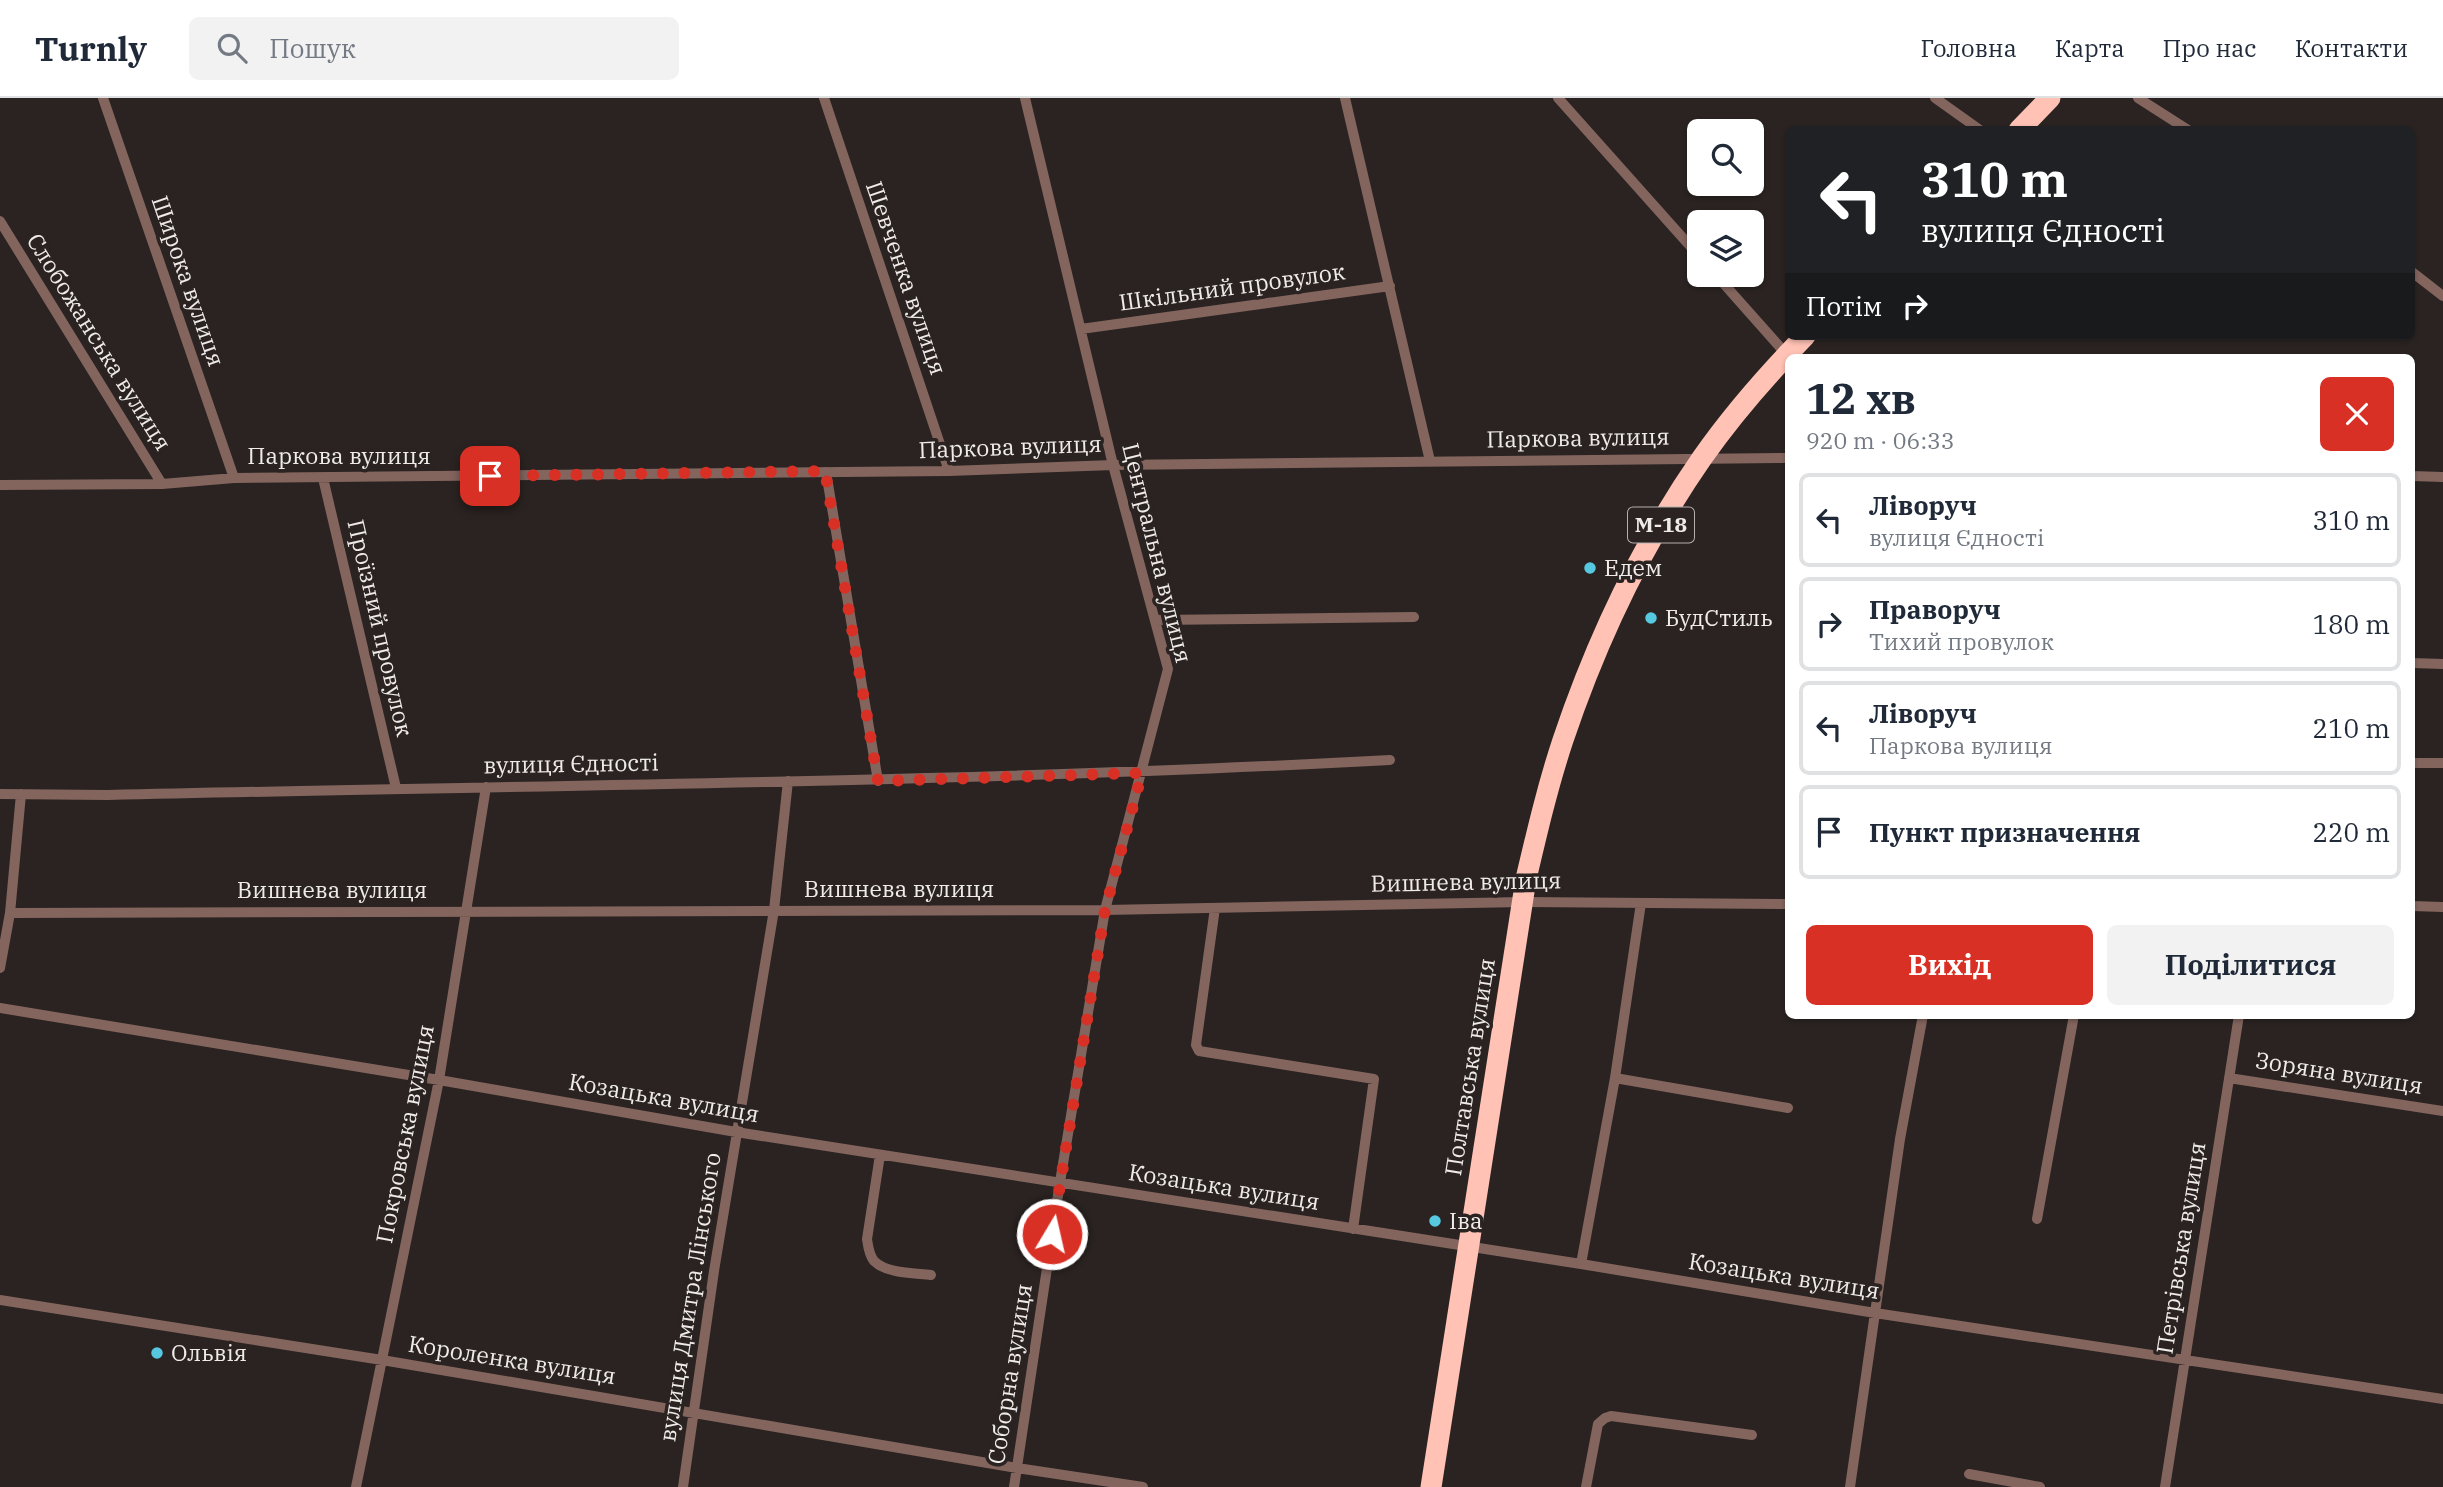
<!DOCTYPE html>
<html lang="uk">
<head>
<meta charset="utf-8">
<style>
  :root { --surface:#fff; --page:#f2f2f3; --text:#1f2937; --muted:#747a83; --line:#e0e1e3; --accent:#d93025 }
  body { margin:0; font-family:"IBM Plex Serif",serif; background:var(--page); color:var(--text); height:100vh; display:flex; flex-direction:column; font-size:26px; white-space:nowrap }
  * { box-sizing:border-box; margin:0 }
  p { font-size:23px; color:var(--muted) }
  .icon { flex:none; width:38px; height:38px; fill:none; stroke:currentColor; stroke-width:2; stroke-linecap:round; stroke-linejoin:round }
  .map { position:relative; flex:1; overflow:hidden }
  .sheet { position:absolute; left:1785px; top:256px; width:630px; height:665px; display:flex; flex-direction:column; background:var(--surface); border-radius:10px; box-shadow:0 2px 5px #0004 }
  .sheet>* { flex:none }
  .banner { position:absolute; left:1785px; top:28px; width:630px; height:214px; border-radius:10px; box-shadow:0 2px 5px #0004; background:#202124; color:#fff; overflow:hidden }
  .fabs { position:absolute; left:1687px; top:21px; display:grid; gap:14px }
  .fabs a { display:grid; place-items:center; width:77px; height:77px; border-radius:10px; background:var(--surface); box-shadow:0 2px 5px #0004; font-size:35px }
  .pin { position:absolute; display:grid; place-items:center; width:60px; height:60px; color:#fff; margin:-30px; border-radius:14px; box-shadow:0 4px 10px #0006 }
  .me { position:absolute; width:77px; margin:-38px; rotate:9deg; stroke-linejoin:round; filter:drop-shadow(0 0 5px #0008) }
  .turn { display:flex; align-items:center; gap:24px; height:147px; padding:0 21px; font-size:32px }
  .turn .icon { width:91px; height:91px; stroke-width:2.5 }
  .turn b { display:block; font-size:49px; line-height:60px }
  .then { display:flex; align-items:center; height:66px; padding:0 21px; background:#0003; gap:14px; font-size:26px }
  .round { display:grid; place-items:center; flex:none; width:74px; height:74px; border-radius:10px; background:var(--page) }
  .head { display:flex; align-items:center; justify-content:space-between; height:119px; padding:0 21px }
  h1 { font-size:42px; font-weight:700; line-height:52px }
  .cta { display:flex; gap:14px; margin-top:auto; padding:14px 21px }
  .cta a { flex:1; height:80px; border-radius:10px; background:var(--accent); color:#fff; font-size:28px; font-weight:700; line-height:80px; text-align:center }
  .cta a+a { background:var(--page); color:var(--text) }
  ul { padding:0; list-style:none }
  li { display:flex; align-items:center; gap:21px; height:94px; margin:0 14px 10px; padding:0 7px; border:4px solid var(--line); border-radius:10px }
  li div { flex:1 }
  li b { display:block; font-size:26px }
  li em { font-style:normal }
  header { display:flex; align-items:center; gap:42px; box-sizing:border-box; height:98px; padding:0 35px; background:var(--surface); border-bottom:2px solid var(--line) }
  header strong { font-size:33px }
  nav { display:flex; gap:38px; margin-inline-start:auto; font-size:24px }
  .search { width:490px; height:63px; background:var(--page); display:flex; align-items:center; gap:18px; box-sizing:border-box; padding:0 24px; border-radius:10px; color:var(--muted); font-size:26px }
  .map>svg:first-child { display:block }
</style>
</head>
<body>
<header>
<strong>Turnly</strong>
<div class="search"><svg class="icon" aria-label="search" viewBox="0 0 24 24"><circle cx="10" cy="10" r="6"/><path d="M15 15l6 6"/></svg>Пошук</div>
<nav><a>Головна</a><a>Карта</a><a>Про нас</a><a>Контакти</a></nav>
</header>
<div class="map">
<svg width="2443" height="1389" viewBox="0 0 2443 1389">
  <rect width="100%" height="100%" fill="#2a2321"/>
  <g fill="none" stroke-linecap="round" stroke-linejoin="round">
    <path stroke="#83655e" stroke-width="10" d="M103,0L234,380
      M824,0L949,373
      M1345,0L1430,363
      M1558,0L1699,158
      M1935,0L1980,32
      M2138,0L2188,32
      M0,123L162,386
      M2412,174L2443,198
      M1716,177L1787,257
      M1081,231L1390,188
      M826,374L878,683
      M2412,378L2443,379
      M323,380L396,690
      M0,387L162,386L234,380L949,373L1113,367L1788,360
      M1155,522L1414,519
      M2412,565L2443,566
      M2412,665H2443
      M0,696L108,697C535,687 963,685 1390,662
      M2412,808L2443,809
      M1215,810L1196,947L1199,953L1374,981L1353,1131
      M10,815L1105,812L1523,804L1788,806
      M0,870L10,815L21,696
      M0,910L439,982L736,1034L1581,1166L1875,1215L2443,1301
      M1615,980L1788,1010
      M2229,980L2443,1013
      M880,1057L867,1141C868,1148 869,1157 874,1163C887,1176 915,1175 931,1177
      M2037,1121L2074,917
      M1581,1166L1615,980L1641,805
      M0,1202L382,1262L1017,1370L1143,1389
      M1969,1376L2040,1389
      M356,1389L439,982L486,689
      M683,1389L714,1173L774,812L788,683
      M1014,1389L1060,1084L1105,812L1168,571L1113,367L1025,0
      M1586,1389L1598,1326L1605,1320L1611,1318L1752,1337
      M1850,1389L1900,1041L1923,917
      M2165,1389L2239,917"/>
    <path stroke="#ffc2b4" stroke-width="21" d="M2019,32L2050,0
      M1431,1389L1526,781C1537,734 1548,687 1563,642C1596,544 1643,445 1702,360C1732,317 1768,276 1805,238"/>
  </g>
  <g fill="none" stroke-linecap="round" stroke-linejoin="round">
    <path stroke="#d93025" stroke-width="12" stroke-dasharray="0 21.6" d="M490,378L825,373L878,683L1142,675L1105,812L1052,1136"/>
  </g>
  <g fill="#56c9e1" stroke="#2a2321" stroke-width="2.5">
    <circle cx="1590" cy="470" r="7"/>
    <circle cx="1651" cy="520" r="7"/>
    <circle cx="1435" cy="1123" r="7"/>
    <circle cx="157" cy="1255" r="7"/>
  </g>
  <g text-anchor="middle" stroke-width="7" stroke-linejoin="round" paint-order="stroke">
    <rect fill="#2a2321" stroke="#b4afad" stroke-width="2" x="1628" y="409.5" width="66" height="35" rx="5"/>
    <g font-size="21" font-weight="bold" fill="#efebe9">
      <text x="1661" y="434">М-18</text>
    </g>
    <g font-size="23" fill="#efebe9" stroke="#2a2321">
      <text transform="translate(906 180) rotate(71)" y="8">Шевченка вулиця</text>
      <text transform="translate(188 183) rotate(71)" y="8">Широка вулиця</text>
      <text transform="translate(1232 189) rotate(-8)" y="8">Шкільний провулок</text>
      <text transform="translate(99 244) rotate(58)" y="8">Слобожанська вулиця</text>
      <text transform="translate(1578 340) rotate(-1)" y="8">Паркова вулиця</text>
      <text transform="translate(1010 349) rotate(-2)" y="8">Паркова вулиця</text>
      <text x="339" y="366">Паркова вулиця</text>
      <text transform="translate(1157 455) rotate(76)" y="8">Центральна вулиця</text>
      <text transform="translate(380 530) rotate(77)" y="8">Проїзний провулок</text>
      <text transform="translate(571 666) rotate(-1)" y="8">вулиця Єдності</text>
      <text transform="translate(1466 784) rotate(-1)" y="8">Вишнева вулиця</text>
      <text x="899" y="799">Вишнева вулиця</text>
      <text x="332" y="800">Вишнева вулиця</text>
      <text transform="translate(1470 969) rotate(-81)" y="8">Полтавська вулиця</text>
      <text transform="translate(2339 975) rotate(9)" y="8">Зоряна вулиця</text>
      <text transform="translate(664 1000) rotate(10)" y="8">Козацька вулиця</text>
      <text transform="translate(405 1036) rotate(-79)" y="8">Покровська вулиця</text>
      <text transform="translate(1224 1089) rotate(9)" y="8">Козацька вулиця</text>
      <text transform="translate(2181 1150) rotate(-81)" y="8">Петрівська вулиця</text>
      <text transform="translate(1784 1178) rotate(9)" y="8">Козацька вулиця</text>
      <text transform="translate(690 1199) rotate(-81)" y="8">вулиця Дмитра Лінського</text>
      <text transform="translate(512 1262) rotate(9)" y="8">Короленка вулиця</text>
      <text transform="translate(1010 1276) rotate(-81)" y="8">Соборна вулиця</text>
    </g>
    <g font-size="23" fill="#efebe9" stroke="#2a2321" text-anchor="start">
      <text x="1604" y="478">Едем</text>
      <text x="1665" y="528">БудСтиль</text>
      <text x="1449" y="1131">Іва</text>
      <text x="171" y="1263">Ольвія</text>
    </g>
  </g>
</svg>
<div class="fabs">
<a><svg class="icon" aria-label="search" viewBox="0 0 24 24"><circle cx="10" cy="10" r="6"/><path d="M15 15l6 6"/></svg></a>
<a><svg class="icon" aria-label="layers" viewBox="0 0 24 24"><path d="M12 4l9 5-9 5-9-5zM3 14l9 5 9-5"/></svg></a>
</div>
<div class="pin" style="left:490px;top:378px;background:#d93025"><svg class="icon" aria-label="arrive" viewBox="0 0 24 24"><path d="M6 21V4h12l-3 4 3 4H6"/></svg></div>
<svg class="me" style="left:1052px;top:1136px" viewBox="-20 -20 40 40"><circle r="17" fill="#d93025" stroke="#fff" stroke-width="3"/><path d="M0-11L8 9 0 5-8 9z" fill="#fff"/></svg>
<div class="banner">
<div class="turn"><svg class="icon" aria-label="left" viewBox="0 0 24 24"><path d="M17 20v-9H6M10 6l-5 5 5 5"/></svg><div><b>310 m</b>вулиця Єдності</div></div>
<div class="then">Потім<svg class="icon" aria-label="right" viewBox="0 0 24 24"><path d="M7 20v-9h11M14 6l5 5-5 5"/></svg></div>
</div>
<section class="sheet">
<div class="head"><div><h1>12 хв</h1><p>920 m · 06:33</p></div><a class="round" style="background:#d93025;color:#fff"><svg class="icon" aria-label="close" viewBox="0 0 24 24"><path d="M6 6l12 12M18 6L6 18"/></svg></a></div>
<ul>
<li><svg class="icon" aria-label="left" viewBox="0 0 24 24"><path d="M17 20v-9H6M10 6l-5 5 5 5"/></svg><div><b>Ліворуч</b><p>вулиця Єдності</p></div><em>310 m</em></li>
<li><svg class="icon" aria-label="right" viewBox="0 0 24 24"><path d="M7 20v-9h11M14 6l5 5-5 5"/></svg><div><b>Праворуч</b><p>Тихий провулок</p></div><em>180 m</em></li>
<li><svg class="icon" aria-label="left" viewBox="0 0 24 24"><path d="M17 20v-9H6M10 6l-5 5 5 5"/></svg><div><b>Ліворуч</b><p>Паркова вулиця</p></div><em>210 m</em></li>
<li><svg class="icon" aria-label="arrive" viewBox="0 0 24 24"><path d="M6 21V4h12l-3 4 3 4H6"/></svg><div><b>Пункт призначення</b></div><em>220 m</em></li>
</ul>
<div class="cta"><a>Вихід</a><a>Поділитися</a></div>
</section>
</div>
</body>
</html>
